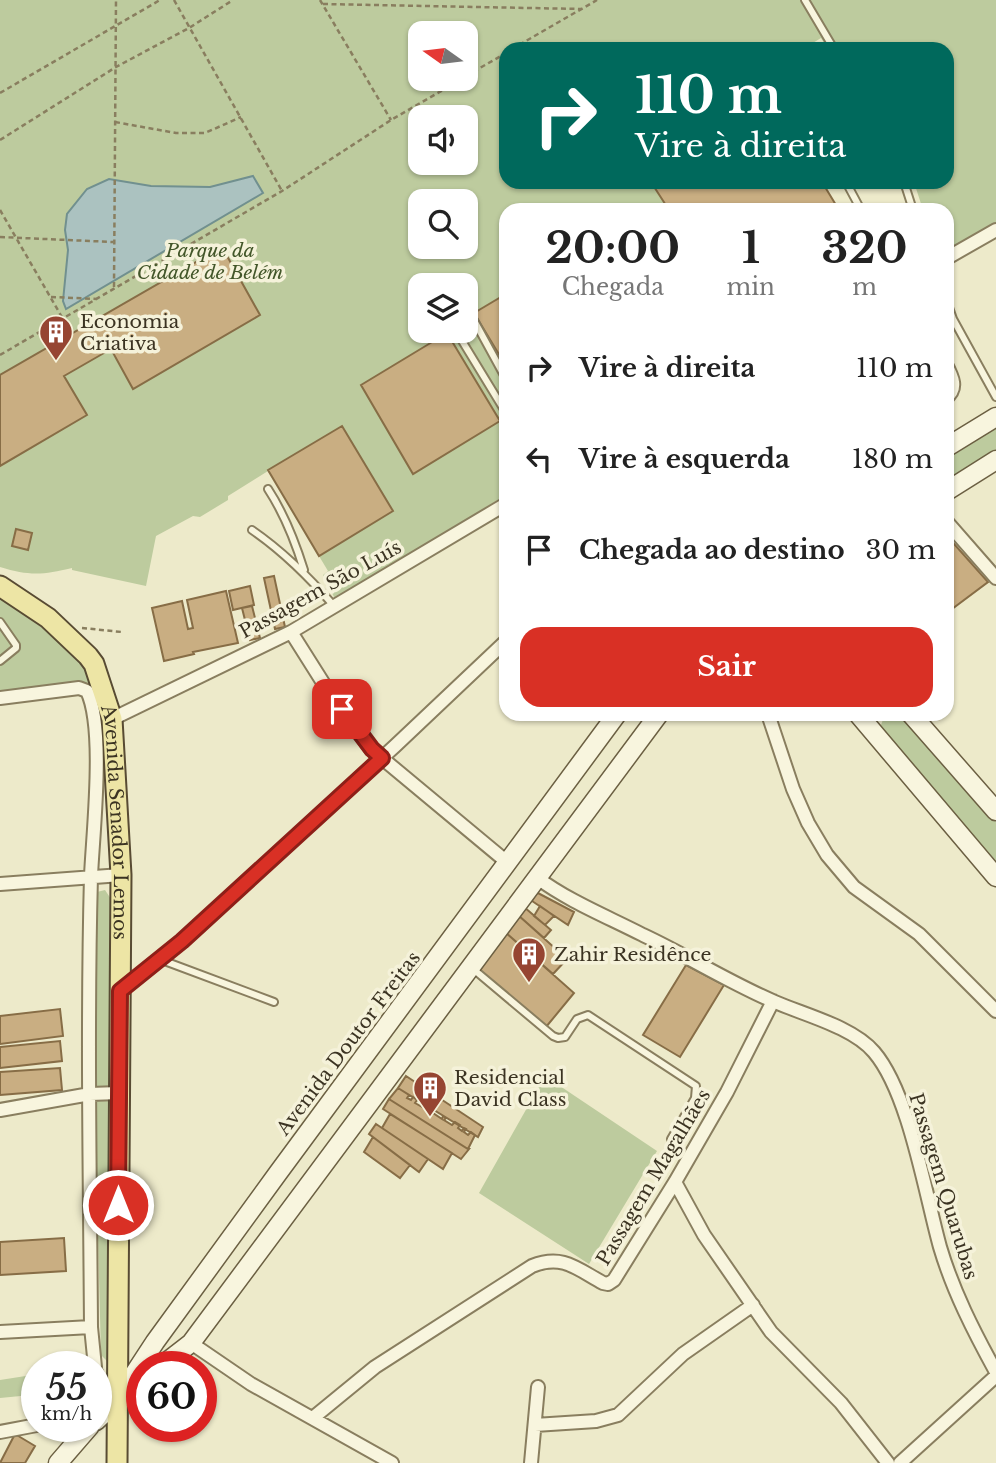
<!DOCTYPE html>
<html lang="pt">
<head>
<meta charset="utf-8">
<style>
  :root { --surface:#fff; --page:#f2f2f2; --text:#222; --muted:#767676; --accent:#d93025 }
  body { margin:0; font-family:"Libre Baskerville",serif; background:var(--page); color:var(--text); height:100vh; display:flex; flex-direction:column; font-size:26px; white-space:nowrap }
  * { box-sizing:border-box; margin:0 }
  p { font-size:23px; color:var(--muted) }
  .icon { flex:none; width:38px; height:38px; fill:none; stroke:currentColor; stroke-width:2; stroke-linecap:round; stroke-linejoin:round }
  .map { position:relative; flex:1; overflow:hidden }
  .sheet { position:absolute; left:499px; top:203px; width:455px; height:518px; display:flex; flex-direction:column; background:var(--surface); border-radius:21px; box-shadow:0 2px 5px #0004 }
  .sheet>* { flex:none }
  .guide { position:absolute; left:499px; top:42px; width:455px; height:147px; border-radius:21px; box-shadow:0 2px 5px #0004; background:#00695c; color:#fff; overflow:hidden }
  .needle { width:46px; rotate:284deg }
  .buttons { position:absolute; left:408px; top:21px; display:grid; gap:14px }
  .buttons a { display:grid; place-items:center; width:70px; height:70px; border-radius:14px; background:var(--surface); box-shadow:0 2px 5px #0004; font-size:35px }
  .speed { position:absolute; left:21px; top:1351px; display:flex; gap:14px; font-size:35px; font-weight:700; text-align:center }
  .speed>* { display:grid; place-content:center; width:91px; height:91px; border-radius:50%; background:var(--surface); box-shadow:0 2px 5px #0004; line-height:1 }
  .speed small { font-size:18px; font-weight:400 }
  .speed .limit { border:10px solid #d22; background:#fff; color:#111 }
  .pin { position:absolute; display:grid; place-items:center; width:60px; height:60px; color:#fff; margin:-30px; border-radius:14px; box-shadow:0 4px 10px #0006 }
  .me { position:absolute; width:77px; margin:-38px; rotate:0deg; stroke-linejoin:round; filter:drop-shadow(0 0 5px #0008) }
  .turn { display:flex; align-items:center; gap:24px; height:147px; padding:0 21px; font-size:32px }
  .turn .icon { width:91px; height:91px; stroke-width:2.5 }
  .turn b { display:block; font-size:49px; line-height:60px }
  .eta { display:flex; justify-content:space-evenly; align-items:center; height:119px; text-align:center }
  .eta b { font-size:42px; font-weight:800; line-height:49px }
  .primary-button { display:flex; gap:14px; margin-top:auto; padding:14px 21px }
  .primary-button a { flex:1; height:80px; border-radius:21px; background:var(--accent); color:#fff; font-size:28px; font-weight:800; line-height:80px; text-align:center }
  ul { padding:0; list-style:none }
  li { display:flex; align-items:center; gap:21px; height:91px; padding:0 21px }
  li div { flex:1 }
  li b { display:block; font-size:26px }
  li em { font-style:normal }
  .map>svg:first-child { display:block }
</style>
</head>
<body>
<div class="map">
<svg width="996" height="1463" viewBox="0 0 996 1463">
  <rect width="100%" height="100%" fill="#edeaca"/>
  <path fill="#bdcb9e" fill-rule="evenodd" d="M0,0H996V229L947,259V210H923L914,182H947V49H828L821,38L803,49H506V182H654L671,210H506V495L335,599L323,575L328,571L268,471L228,496V500L200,517L193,516L156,536L146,586L72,570V568C43,575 29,576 0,567ZM420,33H466V79H420ZM420,117H466V163H420ZM420,201H466V247H420ZM420,285H466V331H420Z
    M996,428V455L947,486V458Z
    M0,586L48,618L103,688L0,698Z
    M885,714H899L913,721L996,822V867L884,738L881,725Z
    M105,890L115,905L113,1361H107L101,1355L95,1121L97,892Z
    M545,1076L657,1151L589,1264L479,1193Z
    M32,1375L31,1395L0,1398V1380Z"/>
  <path fill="#abc2c0" stroke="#71908f" stroke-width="2" d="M253,176L263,193L66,309L63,301L68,250L65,230L67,214L87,189L109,179L151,186L210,187Z"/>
  <path fill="#c9ae82" stroke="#876d46" stroke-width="2" d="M651,182H822L839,210H669Z
    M222,247L260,315L133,389L111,349L64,376L87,415L0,466V375Z
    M506,294V366L474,313Z
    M447,333L500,421L413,474L361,385Z
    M342,426L393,511L319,556L268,470Z
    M16,529L32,533L28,550L12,546Z
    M947,536L988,582L948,612L947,610Z
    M274,576L285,627L275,629L264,578Z
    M250,586L254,605L233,610L229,591Z
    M226,591L238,643L193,652L194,654L164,661L152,608L182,601L188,629L193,628L187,600Z
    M252,606L260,638L250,640L242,608Z
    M536,892L574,912L568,925L532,901Z
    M540,906L554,916L545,925L534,916Z
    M524,907L551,930L544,938L518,915Z
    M518,915L567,959L553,974L505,932Z
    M505,932L574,993L546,1027L476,968Z
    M686,965L724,985L680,1057L643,1035Z
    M60,1009L63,1036L0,1044V1016Z
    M60,1041L62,1061L0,1068V1047Z
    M60,1068L62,1090L0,1095V1072Z
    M406,1076L483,1127L478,1137L398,1088Z
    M398,1088L409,1095L407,1098L411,1100L413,1097L417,1100L415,1103L424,1108L426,1105L429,1107L427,1109L442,1119L443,1116L446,1118L444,1120L452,1125L455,1122L460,1125L458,1128L462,1131L464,1128L466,1129L464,1132L468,1135L471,1132L475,1135L468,1149L389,1099Z
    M389,1099L468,1149H469L461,1159L383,1109Z
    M390,1114L452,1153L443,1169L382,1128Z
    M376,1124L428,1159L419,1172L369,1134Z
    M373,1137L410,1165L400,1178L364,1152Z
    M64,1238L66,1271L0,1275V1242Z
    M15,1434L35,1446L25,1463H0Z"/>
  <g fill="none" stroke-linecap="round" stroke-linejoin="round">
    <g stroke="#897e5f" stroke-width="10">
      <path id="lane" d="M805,0L834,49
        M846,182L861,210
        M904,182L913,210
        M947,302L953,319L996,397
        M471,315L506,379
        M456,331L506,413
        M947,360C955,375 963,389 947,401
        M268,489C285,515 295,541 304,570
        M252,530C284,552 309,577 334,606
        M0,622L16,645V648L0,661
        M159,959L274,1002
        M472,968L553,1036L558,1038L565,1037L577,1019L588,1015L696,1086L695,1098L671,1139"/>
    </g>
    <g stroke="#897e5f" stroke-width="16">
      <path id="street" d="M947,258L996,230
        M947,522L996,578
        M291,632L327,689L371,749L508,863
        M0,698L79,688L87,691C105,728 93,831 91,876C87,1026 90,1177 91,1327L95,1367
        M768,714L793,789L808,823L827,855L854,887L919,934L996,1011
        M112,719L291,632L506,504
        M536,877C570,902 606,916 643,935C688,956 730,983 775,1002C805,1015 853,1027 874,1052C909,1093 925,1193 940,1247C953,1291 974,1332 996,1372
        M0,884L121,875
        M120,991L182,941L395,746L506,641
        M0,1110L90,1094L119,1093
        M675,1182L704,1235L771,1332L841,1403L888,1463
        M0,1332L91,1327
        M191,1343L251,1384L392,1463
        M96,1372L99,1381L117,1400
        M314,1417L375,1367L532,1266C562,1254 576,1268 603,1283L608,1284L614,1280L675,1182L727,1092L773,1001
        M535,1425L596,1421L618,1415L683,1354L753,1305
        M66,1426L86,1431
        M0,1432L37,1425
        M531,1463L538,1387
        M900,1463L996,1376"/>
    </g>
    <g stroke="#6b5f42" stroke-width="21">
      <path id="secondary" d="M947,447L996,417
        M947,491L996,460
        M858,714L996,877
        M911,714L996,811
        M160,1367L191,1343L659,714
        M117,1400L155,1342L278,1173L617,714
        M96,1421L125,1394
        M58,1463L90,1426"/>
    </g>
    <g stroke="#584b33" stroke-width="23">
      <g id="primary">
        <path id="s1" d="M0,586L48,618L88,656L94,664L112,719L121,875L117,1463"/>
      </g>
    </g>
    <path stroke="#897e5f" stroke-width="2.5" stroke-dasharray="5 3.5" stroke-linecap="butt" d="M174,0L282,191
      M320,0L391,120
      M323,4L581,9
      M512,49L597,0
      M466,76L506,53
      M0,93L160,0
      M115,122L176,133H205L241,117
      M0,140L116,67L189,28L233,0
      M0,210L63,319
      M0,237L113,242
      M114,287L116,0
      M51,297L97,299
      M0,355L282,191L391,120L462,79
      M82,628L122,632"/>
    <use href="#lane" stroke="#f8f5de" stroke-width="6"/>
    <use href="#street" stroke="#f8f5de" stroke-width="12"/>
    <use href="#secondary" stroke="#f8f5de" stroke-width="18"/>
    <use href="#primary" stroke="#ede5a5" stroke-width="19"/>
  </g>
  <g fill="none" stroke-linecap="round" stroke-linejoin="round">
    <g stroke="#8d1f18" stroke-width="18">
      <path id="route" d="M118,1205L120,991L182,941L382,758L372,749L342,709"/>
    </g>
    <use href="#route" stroke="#d93025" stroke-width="12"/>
  </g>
  <defs>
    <g id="building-pin" transform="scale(1.75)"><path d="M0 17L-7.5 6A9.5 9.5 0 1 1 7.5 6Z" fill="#964532" stroke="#f5f2da"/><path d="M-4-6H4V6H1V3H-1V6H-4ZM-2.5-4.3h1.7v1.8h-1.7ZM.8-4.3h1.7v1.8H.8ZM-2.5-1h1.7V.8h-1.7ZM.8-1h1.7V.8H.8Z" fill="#fff"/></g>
  </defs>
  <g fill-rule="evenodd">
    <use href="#building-pin" x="56" y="332"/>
    <use href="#building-pin" x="529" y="954"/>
    <use href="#building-pin" x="430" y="1088"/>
  </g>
  <g text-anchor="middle" stroke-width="7" stroke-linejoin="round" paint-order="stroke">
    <g font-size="19" font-style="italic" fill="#425629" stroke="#f5f2da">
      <text x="210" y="257">Parque da<tspan x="210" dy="22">Cidade de Belém</tspan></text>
    </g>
    <g font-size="19" fill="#3b3322" stroke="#f5f2da" text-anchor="start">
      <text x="80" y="328">Economia<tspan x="80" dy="22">Criativa</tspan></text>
      <text x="554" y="961">Zahir Residênce</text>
      <text x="454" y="1084">Residencial<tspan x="454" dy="22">David Class</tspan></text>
    </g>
    <g font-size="19" fill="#3b3322" stroke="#f5f2da">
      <text transform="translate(320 589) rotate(-29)" y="7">Passagem São Luís</text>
      <text dy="7" stroke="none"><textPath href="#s1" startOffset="284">Avenida Senador Lemos</textPath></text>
      <text transform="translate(348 1043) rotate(-53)" y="7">Avenida Doutor Freitas</text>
      <text transform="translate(653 1177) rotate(-59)" y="7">Passagem Magalhães</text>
      <text transform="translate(944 1186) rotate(73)" y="7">Passagem Quarubas</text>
    </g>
  </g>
</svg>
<div class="buttons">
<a><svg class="needle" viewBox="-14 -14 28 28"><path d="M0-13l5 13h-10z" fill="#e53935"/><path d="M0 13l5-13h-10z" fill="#767676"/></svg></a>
<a><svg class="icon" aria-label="sound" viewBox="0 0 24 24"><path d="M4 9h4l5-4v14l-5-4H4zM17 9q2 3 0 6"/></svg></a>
<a><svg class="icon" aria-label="search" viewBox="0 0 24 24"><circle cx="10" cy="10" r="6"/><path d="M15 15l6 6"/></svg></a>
<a><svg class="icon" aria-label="layers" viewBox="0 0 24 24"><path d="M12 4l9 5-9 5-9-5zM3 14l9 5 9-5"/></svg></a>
</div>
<div class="speed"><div>55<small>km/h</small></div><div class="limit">60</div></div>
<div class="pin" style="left:342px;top:709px;background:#d93025"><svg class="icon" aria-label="arrive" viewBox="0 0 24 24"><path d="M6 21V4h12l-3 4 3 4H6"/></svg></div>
<svg class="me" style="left:118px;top:1205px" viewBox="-20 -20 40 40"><circle r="17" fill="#d93025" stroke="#fff" stroke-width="3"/><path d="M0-11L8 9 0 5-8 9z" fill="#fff"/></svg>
<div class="guide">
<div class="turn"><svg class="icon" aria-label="right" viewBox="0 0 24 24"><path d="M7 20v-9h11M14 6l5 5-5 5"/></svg><div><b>110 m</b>Vire à direita</div></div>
</div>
<section class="sheet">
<div class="eta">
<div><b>20:00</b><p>Chegada</p></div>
<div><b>1</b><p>min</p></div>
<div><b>320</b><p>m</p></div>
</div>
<ul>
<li><svg class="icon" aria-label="right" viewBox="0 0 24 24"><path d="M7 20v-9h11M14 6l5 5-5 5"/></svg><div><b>Vire à direita</b></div><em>110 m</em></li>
<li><svg class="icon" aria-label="left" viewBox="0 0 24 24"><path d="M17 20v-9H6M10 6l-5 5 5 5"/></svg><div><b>Vire à esquerda</b></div><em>180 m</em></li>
<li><svg class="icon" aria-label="arrive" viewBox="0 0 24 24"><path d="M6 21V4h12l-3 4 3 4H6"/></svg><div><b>Chegada ao destino</b></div><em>30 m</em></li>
</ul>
<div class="primary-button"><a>Sair</a></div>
</section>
</div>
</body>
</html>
